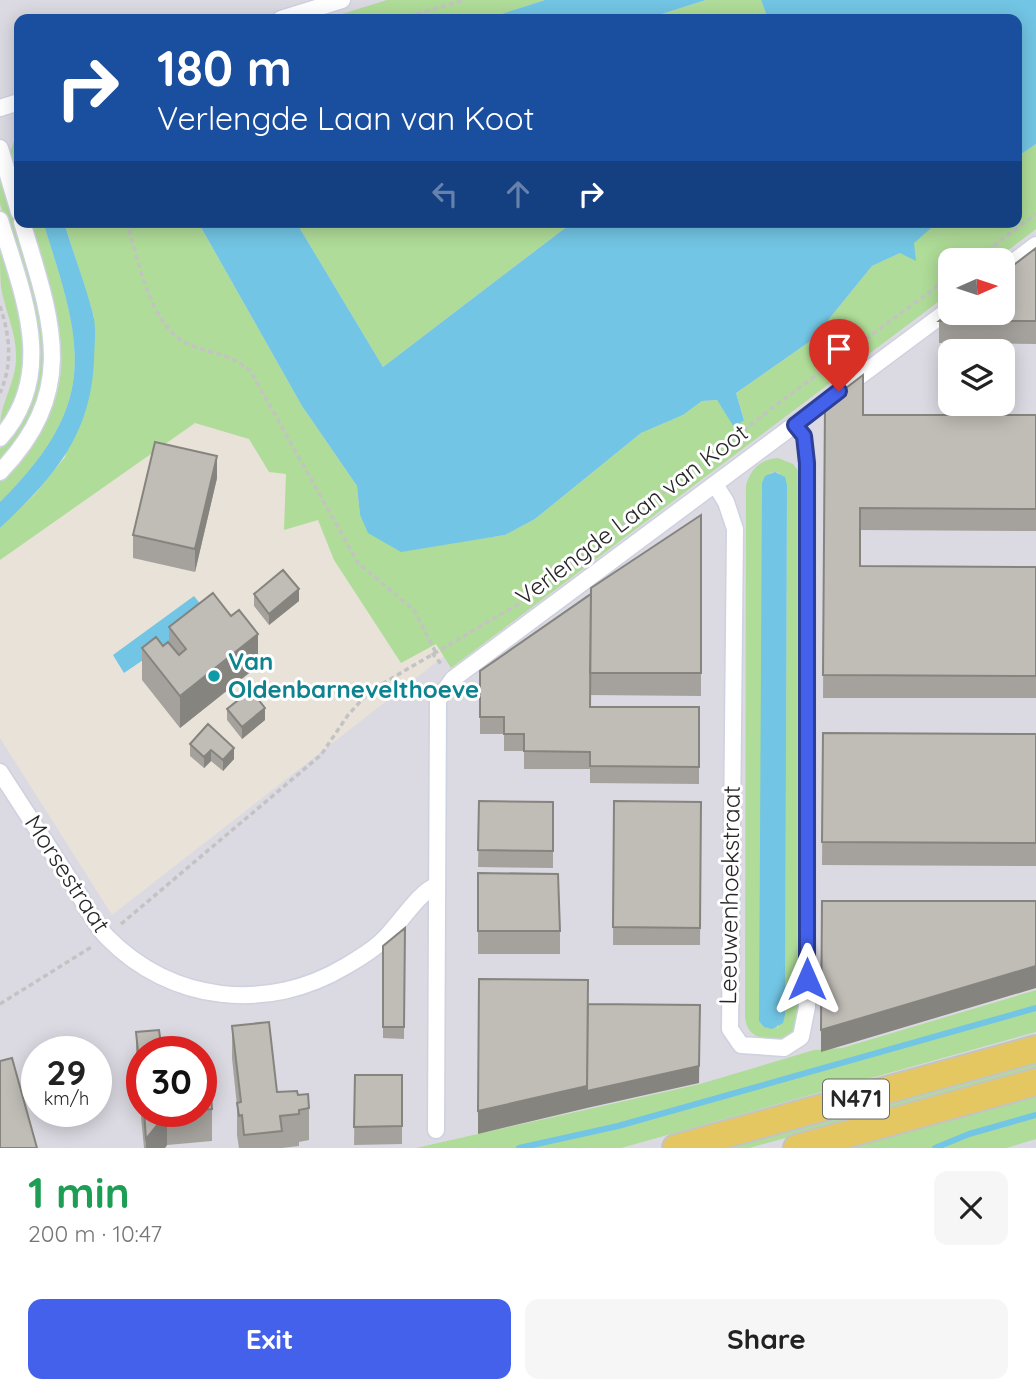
<!DOCTYPE html>
<html lang="en">
<head>
<meta charset="utf-8">
<style>
  :root { --surface:#fff; --page:#f6f6f6; --text:#222; --muted:#767676; --accent:#4361eb }
  body { margin:0; font-family:Quicksand,sans-serif; background:var(--page); color:var(--text); height:100vh; display:flex; flex-direction:column; font-size:26px; white-space:nowrap }
  * { box-sizing:border-box; margin:0 }
  p { font-size:23px; color:var(--muted) }
  .icon { flex:none; width:38px; height:38px; fill:none; stroke:currentColor; stroke-width:2; stroke-linecap:round; stroke-linejoin:round }
  .map { position:relative; height:1148px; overflow:hidden }
  .sheet { display:flex; flex-direction:column; background:var(--surface); flex:1 }
  .sheet>* { flex:none }
  .guide { position:absolute; left:14px; top:14px; width:1008px; height:214px; border-radius:14px; box-shadow:0 4px 18px #0003; background:#1a4fa0; color:#fff; overflow:hidden }
  .needle { width:46px; rotate:87deg }
  .tools { position:absolute; left:938px; top:248px; display:grid; gap:14px }
  .tools a { display:grid; place-items:center; width:77px; height:77px; border-radius:14px; background:var(--surface); box-shadow:0 4px 18px #0003; font-size:35px }
  .speed { position:absolute; left:21px; top:1036px; display:flex; gap:14px; font-size:35px; font-weight:700; text-align:center }
  .speed>* { display:grid; place-content:center; width:91px; height:91px; border-radius:50%; background:var(--surface); box-shadow:0 4px 18px #0003; line-height:1 }
  .speed small { font-size:18px; font-weight:400 }
  .speed .limit { border:10px solid #d22; background:#fff; color:#111 }
  .pin { position:absolute; display:grid; place-items:center; width:60px; height:60px; color:#fff; margin:-72px -30px; border-radius:50% 50% 50% 0; rotate:-45deg; box-shadow:0 0 7px #0007 }
  .pin .icon { rotate:45deg }
  .me { position:absolute; width:77px; margin:-38px; rotate:0deg; stroke-linejoin:round; filter:drop-shadow(0 0 5px #0008) }
  .turn { display:flex; align-items:center; gap:24px; height:147px; padding:0 28px; font-size:32px }
  .turn .icon { width:91px; height:91px; stroke-width:2.5 }
  .turn b { display:block; font-size:49px; line-height:60px }
  .lanes { display:flex; align-items:center; height:66px; padding:0 28px; background:#0003; justify-content:center; gap:35px; direction:ltr }
  .lanes .off { opacity:.35 }
  .round { display:grid; place-items:center; flex:none; width:74px; height:74px; border-radius:14px; background:var(--page) }
  .summary { display:flex; align-items:center; justify-content:space-between; height:119px; padding:0 28px }
  h1 { font-size:42px; font-weight:700; line-height:52px; color:#1e9e55 }
  .action { display:flex; gap:14px; margin-top:auto; padding:14px 28px }
  .action a { flex:1; height:80px; border-radius:14px; background:var(--accent); color:#fff; font-size:28px; font-weight:700; line-height:80px; text-align:center }
  .action a+a { background:var(--page); color:var(--text) }
  .map>svg:first-child { display:block }
</style>
</head>
<body>
<div class="map">
<svg width="1036" height="1148" viewBox="0 0 1036 1148">
  <rect width="100%" height="100%" fill="#e8e2d9"/>
  <path fill="#dbd9e1" fill-rule="evenodd" d="M0,0H454L396,19H19V222H53L85,391L0,512Z
    M1036,195V1148H0V738L112,915L950,262V313H1003V261H952L1017,222ZM950,352H1003V404H950ZM37,1052H96V1111H37ZM142,1052H201V1111H142Z"/>
  <path fill="#afdc98" fill-rule="evenodd" d="M387,0H545L495,16L496,19H326Z
    M706,0H761L768,19H646Z
    M19,125V192L10,153Z
    M1036,144V229L994,261H950V293L451,668L436,644L401,663L334,560L318,520L284,530L286,474L269,472L249,439L195,423L0,560V528L35,494L65,457L94,317L64,222H198L302,406L357,486L360,515L368,532L401,551L505,535L535,519L641,433L683,415L702,401L717,400L735,427L744,419L736,393L812,340L872,266L900,253L938,222H1017V157Z
    M0,169C26,251 70,340 28,425C21,439 9,452 0,464V449L25,417L35,390L40,355L37,322L0,204Z
    M29,222H43C83,347 101,401 0,502V481C91,391 63,331 29,222Z
    M296,222H573L383,367Z
    M0,244C20,304 41,371 0,428C0,402 17,382 16,355C16,331 5,311 1,287C0,274 0,258 0,244Z
    M778,458L793,464L800,473L799,1019L792,1032L778,1041C760,1039 746,1036 745,1016L746,486C750,469 761,459 778,458ZM775,472L779,473L787,485L785,1015L777,1029L770,473Z
    M1036,990V1032L621,1148H416L700,1084L814,1050L842,1048Z
    M1036,1057V1068L749,1148H712Z
    M1036,1093V1139L1006,1148H837Z"/>
  <path fill="#72c5e4" d="M545,0H706L646,19H496L495,16Z
    M761,0H1036V144L1017,157V19H768Z
    M43,222H64C73,253 85,283 93,314C97,329 94,346 94,362C90,437 53,478 0,528V502C101,401 83,347 43,222Z
    M198,222H296L383,367L573,222H938L914,243L916,261L900,253L872,266L812,340L736,393L744,420L734,427L717,400L702,401L683,415L641,433L535,519L505,535L401,552L368,533L360,515L357,486L302,406Z
    M775,472L785,477L787,485L785,1015L783,1023L772,1029L764,1027L759,1021L762,483L765,476Z
    M194,596L209,615L124,673L113,655Z"/>
  <g fill="none" stroke-linecap="round" stroke-linejoin="round">
    <path stroke="#72c5e4" stroke-width="6" d="M519,1148L618,1126L1036,1008
      M935,1148L969,1134L1036,1115"/>
    <g stroke="#ced1df" stroke-width="19">
      <path id="minor" d="M281,19L342,0
        M0,108L19,102
        M0,148L19,212
        M0,220C22,293 58,373 0,438
        M1003,270L1036,245
        M0,472C80,389 51,319 22,222
        M716,486L726,502L735,529L730,1029L741,1045L784,1048L801,1037L807,1007V463L804,436L795,425
        M0,772C25,811 50,850 75,888C85,904 94,924 107,937C171,1003 268,1013 346,966C358,959 371,951 381,942C397,928 419,891 436,886
        M436,1130L438,700L453,679L950,309"/>
    </g>
    <g stroke="#c3c3c3" stroke-width="30">
      <path id="primary" d="M676,1148L1036,1049
        M797,1148L1036,1082"/>
    </g>
    <path stroke="#c3c3c3" stroke-width="3.5" stroke-dasharray="5 3.5" stroke-linecap="butt" d="M400,19L464,0
      M127,222C138,259 150,327 188,344C211,354 233,354 251,372L358,563L414,610L435,651
      M973,261L1036,214
      M0,306C10,337 13,363 0,393
      M535,592L780,402L950,277
      M432,653L442,665
      M121,924L321,755L348,715L370,691L527,599
      M0,1004L93,946"/>
    <use href="#minor" stroke="#fff" stroke-width="16"/>
    <use href="#primary" stroke="#e5c761" stroke-width="26"/>
  </g>
  <path fill="#a5a29d" d="M1036,248V344L939,343V321Z
    M825,404L863,415H1036V531L860,530V566L1036,567V698H823Z
    M217,478L195,572L133,558V535Z
    M701,515V696L590,695V707H699V784L590,783V769H524V751H504V734H480V671Z
    M254,594L299,601L269,625L254,606Z
    M169,627L258,666L180,728L142,680V648L169,644Z
    M227,709L265,720L242,739L227,720Z
    M208,724L234,759L223,771L211,761L204,768L190,756V744Z
    M823,733L1036,734V866L822,865Z
    M479,801L553,802V868L478,867Z
    M614,801L701,802L700,945H613Z
    M478,873L560,931V954H478Z
    M405,928L404,1039L383,1038V946Z
    M232,1026L277,1092L298,1095L309,1108V1140L299,1142V1146L282,1148H239L237,1135V1106L232,1058Z
    M136,1032L142,1052V1111H201V1083L212,1109V1141L167,1145L165,1148H144L136,1064Z
    M355,1075H402V1144L354,1145Z"/>
  <path fill="#86847f" d="M217,456V478L195,572V549Z
    M299,589V601L269,625V614Z
    M258,634V666L180,728V696Z
    M265,708V720L242,739V727Z
    M234,748V759L223,771V760Z
    M211,750V761L204,768V757Z
    M1036,966V988L821,1052V1030Z
    M700,1005L699,1083L587,1108V1107V1108L478,1134V1111L587,1086L588,1091Z
    M167,1113V1145L165,1148H146V1139Z"/>
  <path fill="#c0bcb6" stroke="#86847f" stroke-width="2" d="M1036,248V321H939L950,312V313H1003V273Z
    M863,375V415H1036V509L860,508V566L1036,567V676L823,675L825,404Z
    M155,442L217,456L195,549L133,535Z
    M701,515V673H590L591,588Z
    M283,570L299,589L269,614L254,594Z
    M213,593L231,616L239,610L258,634L180,696L142,648L156,637L163,646L168,642L179,655L186,649L169,627Z
    M591,594L590,707H699V767L590,766V752L524,751V734H504V717H480V671Z
    M251,690L265,708L242,727L227,709Z
    M208,724L234,748L223,760L211,750L204,757L190,744Z
    M823,733L1036,734V843L822,842Z
    M479,801L553,802V851L478,850Z
    M614,801L701,802L700,928L613,927Z
    M478,873L558,874L560,931H478Z
    M822,901H1036V966L821,1030Z
    M405,928L404,1027H383V946Z
    M479,979L588,980L587,1086L478,1111Z
    M588,1004L700,1005L699,1066L587,1091Z
    M269,1022L277,1092L297,1091L298,1095L308,1094L309,1108L299,1110V1114L280,1116L282,1131L244,1135L242,1115L239,1116L237,1103L241,1102L232,1026Z
    M159,1030L162,1052H142V1090L136,1032Z
    M12,1058L37,1148H0V1061Z
    M355,1075H402V1126L354,1127Z
    M201,1083H210L212,1109L201,1110Z
    M144,1111H185L167,1113L146,1139Z"/>
  <g fill="none" stroke-linecap="round" stroke-linejoin="round">
    <g stroke="#2c3f99" stroke-width="18">
      <path id="route" d="M807,979V463L804,436L795,425L839,391"/>
    </g>
    <use href="#route" stroke="#4361eb" stroke-width="12"/>
  </g>
  <circle fill="#0f9aa8" stroke="#fff" stroke-width="2.5" cx="214" cy="676" r="7"/>
  <g text-anchor="middle" stroke-width="6" stroke-linejoin="round" paint-order="stroke">
    <rect fill="#fff" stroke="#686868" stroke-width="2" x="823" y="1079.5" width="66" height="39" rx="5"/>
    <g font-size="23" font-weight="bold" fill="#272727">
      <text x="856" y="1107">N471</text>
    </g>
    <g font-size="24" fill="#272727" stroke="#fff">
      <text transform="translate(632 515) rotate(-37)" y="8">Verlengde Laan van Koot</text>
      <text transform="translate(67 874) rotate(57)" y="8">Morsestraat</text>
      <text transform="translate(730 895) rotate(-89)" y="8">Leeuwenhoekstraat</text>
    </g>
    <g font-size="24" font-weight="bold" fill="#0d838f" stroke="#fff" text-anchor="start">
      <text x="228" y="670">Van<tspan x="228" dy="28">Oldenbarnevelthoeve</tspan></text>
    </g>
  </g>
</svg>
<div class="tools">
<a><svg class="needle" viewBox="-14 -14 28 28"><path d="M0-13l5 13h-10z" fill="#e53935"/><path d="M0 13l5-13h-10z" fill="#767676"/></svg></a>
<a><svg class="icon" aria-label="layers" viewBox="0 0 24 24"><path d="M12 4l9 5-9 5-9-5zM3 14l9 5 9-5"/></svg></a>
</div>
<div class="speed"><div>29<small>km/h</small></div><div class="limit">30</div></div>
<div class="pin" style="left:839px;top:391px;background:#d93025"><svg class="icon" aria-label="arrive" viewBox="0 0 24 24"><path d="M6 21V4h12l-3 4 3 4H6"/></svg></div>
<svg class="me" style="left:807px;top:979px" viewBox="-20 -20 40 40"><path d="M0-17L14 15 0 8-14 15z" fill="#4361eb" stroke="#fff" stroke-width="4"/></svg>
<div class="guide">
<div class="turn"><svg class="icon" aria-label="right" viewBox="0 0 24 24"><path d="M7 20v-9h11M14 6l5 5-5 5"/></svg><div><b>180 m</b>Verlengde Laan van Koot</div></div>
<div class="lanes"><svg class="icon off" aria-label="left" viewBox="0 0 24 24"><path d="M17 20v-9H6M10 6l-5 5 5 5"/></svg><svg class="icon off" aria-label="ahead" viewBox="0 0 24 24"><path d="M12 20V5M6 11l6-6 6 6"/></svg><svg class="icon" aria-label="right" viewBox="0 0 24 24"><path d="M7 20v-9h11M14 6l5 5-5 5"/></svg></div>
</div>
</div>
<section class="sheet">
<div class="summary"><div><h1>1 min</h1><p>200 m · 10:47</p></div><a class="round"><svg class="icon" aria-label="close" viewBox="0 0 24 24"><path d="M6 6l12 12M18 6L6 18"/></svg></a></div>
<div class="action"><a>Exit</a><a>Share</a></div>
</section>
</body>
</html>
